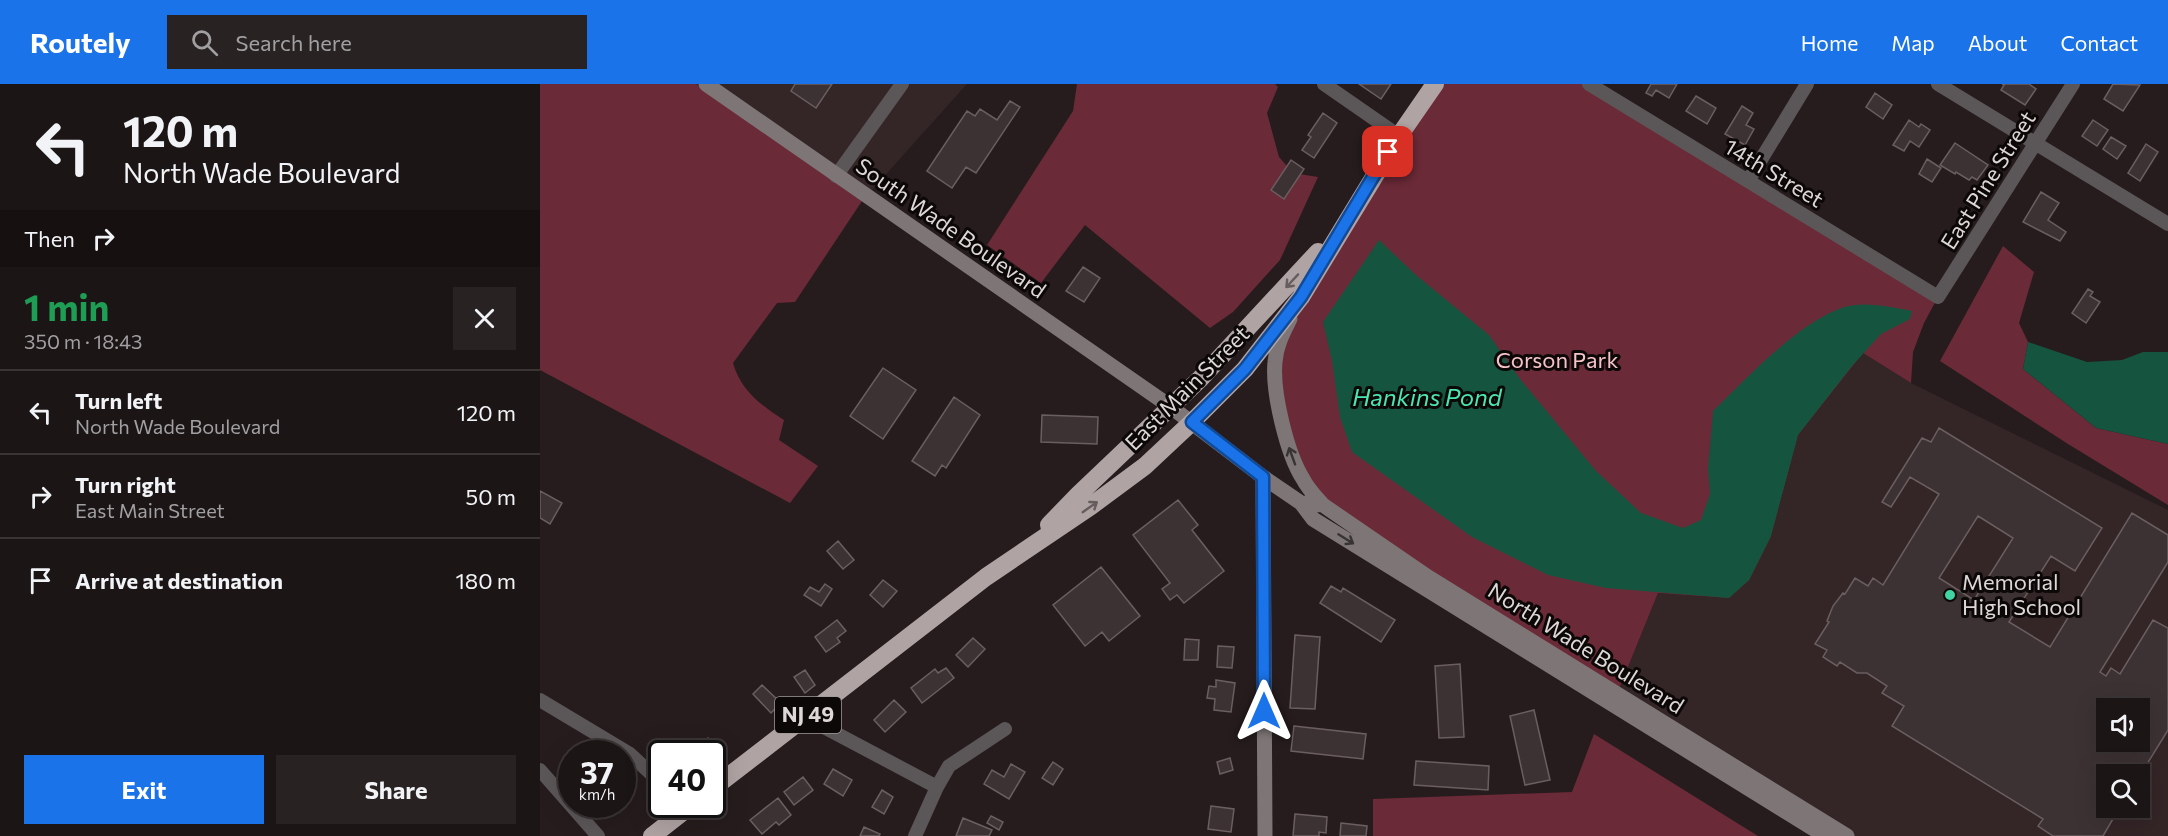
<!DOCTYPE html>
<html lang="en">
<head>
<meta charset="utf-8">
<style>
  :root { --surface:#1c1516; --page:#292223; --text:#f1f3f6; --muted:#a09fa1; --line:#3a3435; --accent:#1a73e8 }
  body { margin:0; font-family:Commissioner,sans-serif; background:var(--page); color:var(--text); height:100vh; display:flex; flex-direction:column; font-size:22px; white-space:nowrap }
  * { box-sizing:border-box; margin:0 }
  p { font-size:20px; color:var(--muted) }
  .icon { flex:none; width:33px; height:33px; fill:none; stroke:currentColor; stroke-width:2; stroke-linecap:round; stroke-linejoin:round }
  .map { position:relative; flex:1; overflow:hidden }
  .details { display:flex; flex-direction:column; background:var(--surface); width:540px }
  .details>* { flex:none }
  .hud { background:#1c1516; color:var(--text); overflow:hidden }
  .fabs { position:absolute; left:1556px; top:614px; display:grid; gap:12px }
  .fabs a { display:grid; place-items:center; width:54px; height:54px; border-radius:0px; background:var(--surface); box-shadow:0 6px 24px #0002,0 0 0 2px var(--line); font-size:30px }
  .speed { position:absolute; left:18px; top:656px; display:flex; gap:12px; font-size:30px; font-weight:700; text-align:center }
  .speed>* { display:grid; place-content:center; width:78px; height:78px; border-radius:50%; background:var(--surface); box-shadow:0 6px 24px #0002,0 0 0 2px var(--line); line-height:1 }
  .speed small { font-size:15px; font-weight:400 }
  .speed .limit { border:3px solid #111; border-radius:9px; background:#fff; color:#111 }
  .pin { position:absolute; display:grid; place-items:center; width:51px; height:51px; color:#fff; margin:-26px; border-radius:12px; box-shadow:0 3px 9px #0006 }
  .me { position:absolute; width:66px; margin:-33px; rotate:0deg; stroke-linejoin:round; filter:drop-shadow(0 0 4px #0008) }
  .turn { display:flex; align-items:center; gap:21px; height:126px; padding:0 24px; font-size:27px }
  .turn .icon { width:78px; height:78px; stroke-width:2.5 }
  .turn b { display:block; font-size:42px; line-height:51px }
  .then { display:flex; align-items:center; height:57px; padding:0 24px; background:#0003; gap:12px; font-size:22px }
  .round { display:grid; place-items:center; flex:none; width:63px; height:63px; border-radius:0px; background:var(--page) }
  .headline { display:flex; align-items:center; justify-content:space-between; height:102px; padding:0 24px }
  h1 { font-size:36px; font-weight:700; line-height:45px; color:#1e9e55 }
  .button { display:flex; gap:12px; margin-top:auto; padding:12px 24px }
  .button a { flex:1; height:69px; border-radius:0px; background:var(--accent); color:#fff; font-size:24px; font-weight:700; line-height:69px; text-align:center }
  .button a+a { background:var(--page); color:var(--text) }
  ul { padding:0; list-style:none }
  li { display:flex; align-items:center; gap:18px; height:84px; padding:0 24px; border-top:2px solid var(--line) }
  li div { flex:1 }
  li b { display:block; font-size:22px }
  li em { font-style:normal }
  header { display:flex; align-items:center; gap:36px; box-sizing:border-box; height:84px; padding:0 30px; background:var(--accent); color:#fff }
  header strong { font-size:28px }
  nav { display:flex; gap:33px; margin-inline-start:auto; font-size:21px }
  .search { width:420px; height:54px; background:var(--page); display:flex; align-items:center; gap:15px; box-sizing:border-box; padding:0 21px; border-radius:0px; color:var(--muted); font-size:22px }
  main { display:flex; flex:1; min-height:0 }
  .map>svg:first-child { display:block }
</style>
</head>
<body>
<header>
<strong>Routely</strong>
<div class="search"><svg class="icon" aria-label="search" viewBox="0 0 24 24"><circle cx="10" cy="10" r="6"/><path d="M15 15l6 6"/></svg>Search here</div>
<nav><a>Home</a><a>Map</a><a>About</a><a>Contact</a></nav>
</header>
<main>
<section class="details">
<div class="hud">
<div class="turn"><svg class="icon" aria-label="left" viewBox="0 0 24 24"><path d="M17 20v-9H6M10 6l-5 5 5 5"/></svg><div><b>120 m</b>North Wade Boulevard</div></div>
<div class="then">Then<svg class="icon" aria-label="right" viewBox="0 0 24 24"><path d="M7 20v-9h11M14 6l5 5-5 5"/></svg></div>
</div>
<div class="headline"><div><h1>1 min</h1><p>350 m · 18:43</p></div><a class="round"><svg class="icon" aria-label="close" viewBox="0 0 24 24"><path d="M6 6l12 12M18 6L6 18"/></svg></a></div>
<ul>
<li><svg class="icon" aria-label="left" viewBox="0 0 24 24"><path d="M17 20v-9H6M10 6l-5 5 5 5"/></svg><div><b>Turn left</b><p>North Wade Boulevard</p></div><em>120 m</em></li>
<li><svg class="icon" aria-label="right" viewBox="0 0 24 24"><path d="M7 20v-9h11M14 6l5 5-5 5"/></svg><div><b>Turn right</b><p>East Main Street</p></div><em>50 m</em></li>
<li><svg class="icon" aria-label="arrive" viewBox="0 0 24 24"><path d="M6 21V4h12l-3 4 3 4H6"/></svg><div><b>Arrive at destination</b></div><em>180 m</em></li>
</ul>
<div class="button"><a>Exit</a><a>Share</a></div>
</section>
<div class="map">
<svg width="1628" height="752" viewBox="0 0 1628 752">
  <rect width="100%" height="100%" fill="#261c1d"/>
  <path fill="#342527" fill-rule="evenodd" d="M156,0H427L322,117Z
    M1323,269L1371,299L1628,426V752H1306L1077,610L1118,509L1189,514L1231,452L1258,351ZM1566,624H1599V657H1566ZM1566,690H1599V723H1566Z"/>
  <path fill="#6b2a37" d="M0,0H156L322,117L255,218L237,219L193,279C201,307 221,321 244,336L239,356L278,382L250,419L0,286Z
    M537,0H735L738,3L727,29L739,73L753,89L778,93L740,176L693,228L670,244L545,141L501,199L447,161L533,27Z
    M895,0H1049L1398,213L1384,239L1373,268L1371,299L1323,269L1258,351L1231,452L1209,496L1189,514L1118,509L1077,610L783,421L748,361L738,261Z
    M1463,162L1494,188L1479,239L1488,258L1483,285L1556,344L1628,360V421L1528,360L1400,277Z
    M1054,650L1218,752H833V715L1032,708Z"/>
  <path fill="#15543f" d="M839,156L876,191L949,251L980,295L1056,387L1101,429L1143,444L1161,436L1170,410L1168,385L1173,327C1206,295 1256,241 1299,225C1321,216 1349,223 1372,227L1370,235L1341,250L1312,282L1258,351L1231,452L1209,496L1189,514L1066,504L1008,491L932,453L812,368L800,333L792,277L783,238Z
    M1488,258L1547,278L1582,276L1603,268H1628V360L1556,344L1483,285Z"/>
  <path fill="#3d3233" stroke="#6a5e60" stroke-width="1.5" fill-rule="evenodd" d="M255,0H292L276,24L251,7Z
    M819,0H851L841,15Z
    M1111,0H1137L1129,14L1116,6L1112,12L1106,9Z
    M1462,0H1489L1496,5L1485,21L1461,6L1464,1Z
    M1573,0L1600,1L1583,27L1564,15Z
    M1335,9L1352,21L1343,35L1326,23Z
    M1156,12L1176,24L1167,40L1146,27Z
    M470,17L480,23L436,89L426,83L412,104L387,87L427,27L435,32L440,25L457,36Z
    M1202,22L1213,29L1206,41L1214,45L1205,61L1185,50Z
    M783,29L797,39L774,74L762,66L771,53L768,51Z
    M1369,36L1379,43L1381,40L1390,46L1379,63L1370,57L1364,67L1353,61Z
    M1553,36L1568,46L1557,62L1542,52Z
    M1571,53L1586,62L1577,75L1563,65Z
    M1415,59L1448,81L1437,96L1432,93L1429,96L1416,88L1415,90L1400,81Z
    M1606,60L1618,68L1600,97L1588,89Z
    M1387,75L1401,84L1392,98L1379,90Z
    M751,76L764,85L744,115L731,106Z
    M1501,108L1519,119L1508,136L1526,148L1520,157L1483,138Z
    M543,183L560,194L544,218L526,207Z
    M1548,205L1553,208L1550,212L1560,218L1546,239L1532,229Z
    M343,284L376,306L343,355L310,332Z
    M414,313L440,331L406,384L402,381L395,392L372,377Z
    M502,331L558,333L557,360L501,358Z
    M1399,344L1562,444L1535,487L1511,472L1469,538L1510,563L1592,429L1628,451V478L1560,588L1566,592L1571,584L1580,590L1613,536L1628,544V646L1599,693V690H1566V723H1580L1563,752H1513L1498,742L1503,735L1352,642L1364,622L1342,609L1347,602L1327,589H1317L1300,578L1297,582L1283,573L1287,566L1275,560L1289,538L1287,537L1293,522L1303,509L1305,510L1315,494L1328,502L1333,494L1343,501L1399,410L1370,393L1351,423L1342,418L1382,354L1391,358ZM1438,432L1473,454L1434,516L1399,494ZM1566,624H1599V657H1566Z
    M0,407L22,419L10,440L0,434Z
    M638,416L658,441L652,446L684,487L644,519L637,511L630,516L622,505L630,499L593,451Z
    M298,457L314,476L303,485L287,467Z
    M561,483L600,532L569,557L562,548L545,562L513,521Z
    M343,496L357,507L343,523L330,511Z
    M285,500L292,505L281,522L264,511L270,503L279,508Z
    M791,502L801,508L803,504L855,536L841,558L780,519Z
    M297,536L306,547L297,554L300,558L286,568L275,553Z
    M755,551L780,553L775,625L750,624Z
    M433,554L445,565L428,583L416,571Z
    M645,555L659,556L658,576H644Z
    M678,562L694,563L692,584L677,583Z
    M920,580L924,653L899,654L895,582Z
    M406,584L414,594L382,619L371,604L395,585L398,589Z
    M265,586L275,601L265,609L254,593Z
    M676,596L695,599L691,628L674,626L675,615L667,614L669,602L676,603Z
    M222,601L241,619L231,629L213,610Z
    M354,616L366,628L345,648L334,636Z
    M994,626L1010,696L985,701L970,632Z
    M754,642L826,650L823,675L751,667Z
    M168,654L177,663L171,669H164L159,664Z
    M690,674L693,686L680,690L677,678Z
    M876,677L949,682L948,706L874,701Z
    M513,678L523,685L513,701L502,694Z
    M471,680L485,688L469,715L444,700L452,686L464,693Z
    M293,685L312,696L303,712L284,700Z
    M263,693L273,706L254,721L244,708Z
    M342,706L353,713L344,730L332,723Z
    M238,714L251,731L239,741L236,738L222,750L210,736Z
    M671,722L694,725L691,748L668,745Z
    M755,730L787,733L786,749L779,748V752H753Z
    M451,732L463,738L459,746L447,739Z
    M423,734L452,746L449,752H416Z
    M801,739L827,742L826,752H800Z
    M324,743L340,750L339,752H320Z"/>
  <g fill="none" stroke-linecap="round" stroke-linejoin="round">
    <path stroke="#5b5657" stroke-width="14" d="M784,0L859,52
      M1049,0L1398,213L1533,0
      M1398,0L1628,140
      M296,92L362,0
      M1208,97L1267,0
      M0,616L90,670L122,700
      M265,633L397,703
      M0,686L58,752
      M375,752L397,703L409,682L465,645"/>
    <path stroke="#7d7576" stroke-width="15" d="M166,0L631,323L723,393L761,419L773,435L1285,752
      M750,235C743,249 736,262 735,278C732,308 747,370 763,395C768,405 776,413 783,421
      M723,393L725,752
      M761,419L783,421L888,493L1307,752"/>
    <path stroke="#b0a3a4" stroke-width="18" d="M509,441L538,411L661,294L778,168
      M172,705L446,493L551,422L605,382L652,338L705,285L761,213L859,52L895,0
      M112,752L153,720"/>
  </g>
  <defs><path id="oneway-shaft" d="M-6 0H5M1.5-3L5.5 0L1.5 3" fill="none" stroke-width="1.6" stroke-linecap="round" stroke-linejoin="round" transform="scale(1.5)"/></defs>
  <g stroke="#665d5e">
    <use href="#oneway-shaft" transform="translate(752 197) rotate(133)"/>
    <use href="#oneway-shaft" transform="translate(550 423) rotate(-35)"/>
  </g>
  <g stroke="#393434">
    <use href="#oneway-shaft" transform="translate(752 372) rotate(-110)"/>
    <use href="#oneway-shaft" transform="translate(806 455) rotate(32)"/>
  </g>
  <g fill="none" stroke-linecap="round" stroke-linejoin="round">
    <g stroke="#114b97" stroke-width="15">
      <path id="route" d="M724,627L723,393L652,338L705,285L761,213L848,68"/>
    </g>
    <use href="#route" stroke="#1a73e8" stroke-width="10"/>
  </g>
  <circle fill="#3fd4a2" stroke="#0c0808" stroke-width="2" cx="1410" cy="511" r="6"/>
  <g text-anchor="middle" stroke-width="6" stroke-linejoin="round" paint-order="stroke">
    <rect fill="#0c0808" stroke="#9f9999" stroke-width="1.5" x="235" y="613" width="66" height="36" rx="4.5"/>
    <g font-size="21" font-weight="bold" fill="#ded7d7">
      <text x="268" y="638">NJ 49</text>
    </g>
    <g font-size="22" fill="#ded7d7" stroke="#0c0808">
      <text transform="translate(1234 89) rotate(31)" y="8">14th Street</text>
      <text transform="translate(1448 96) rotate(-58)" y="8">East Pine Street</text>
      <text transform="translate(411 144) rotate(35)" y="8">South Wade Boulevard</text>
      <text transform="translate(647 304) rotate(-45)" y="8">East Main Street</text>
      <text transform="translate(1046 564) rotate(32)" y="8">North Wade Boulevard</text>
    </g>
    <g font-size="22" fill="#f7c3c9" stroke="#0c0808">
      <text x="1017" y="284">Corson Park</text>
    </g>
    <g font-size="22" fill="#ded7d7" stroke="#0c0808" text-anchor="start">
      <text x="1422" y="506">Memorial<tspan x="1422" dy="25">High School</tspan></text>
    </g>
    <g font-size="24" font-style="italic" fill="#4ae7b2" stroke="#0c0808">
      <text x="887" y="322">Hankins Pond</text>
    </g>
  </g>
</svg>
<div class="fabs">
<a><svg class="icon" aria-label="sound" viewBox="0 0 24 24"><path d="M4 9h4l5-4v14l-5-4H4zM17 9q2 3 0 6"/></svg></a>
<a><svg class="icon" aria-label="search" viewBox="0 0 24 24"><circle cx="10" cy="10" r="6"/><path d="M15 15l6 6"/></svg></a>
</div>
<div class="speed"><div>37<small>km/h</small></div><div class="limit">40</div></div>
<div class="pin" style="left:848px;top:68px;background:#d93025"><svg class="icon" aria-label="arrive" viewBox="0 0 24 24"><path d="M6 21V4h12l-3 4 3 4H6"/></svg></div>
<svg class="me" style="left:724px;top:627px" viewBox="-20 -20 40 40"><path d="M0-17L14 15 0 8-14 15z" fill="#1a73e8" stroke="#fff" stroke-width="4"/></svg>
</div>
</main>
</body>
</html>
